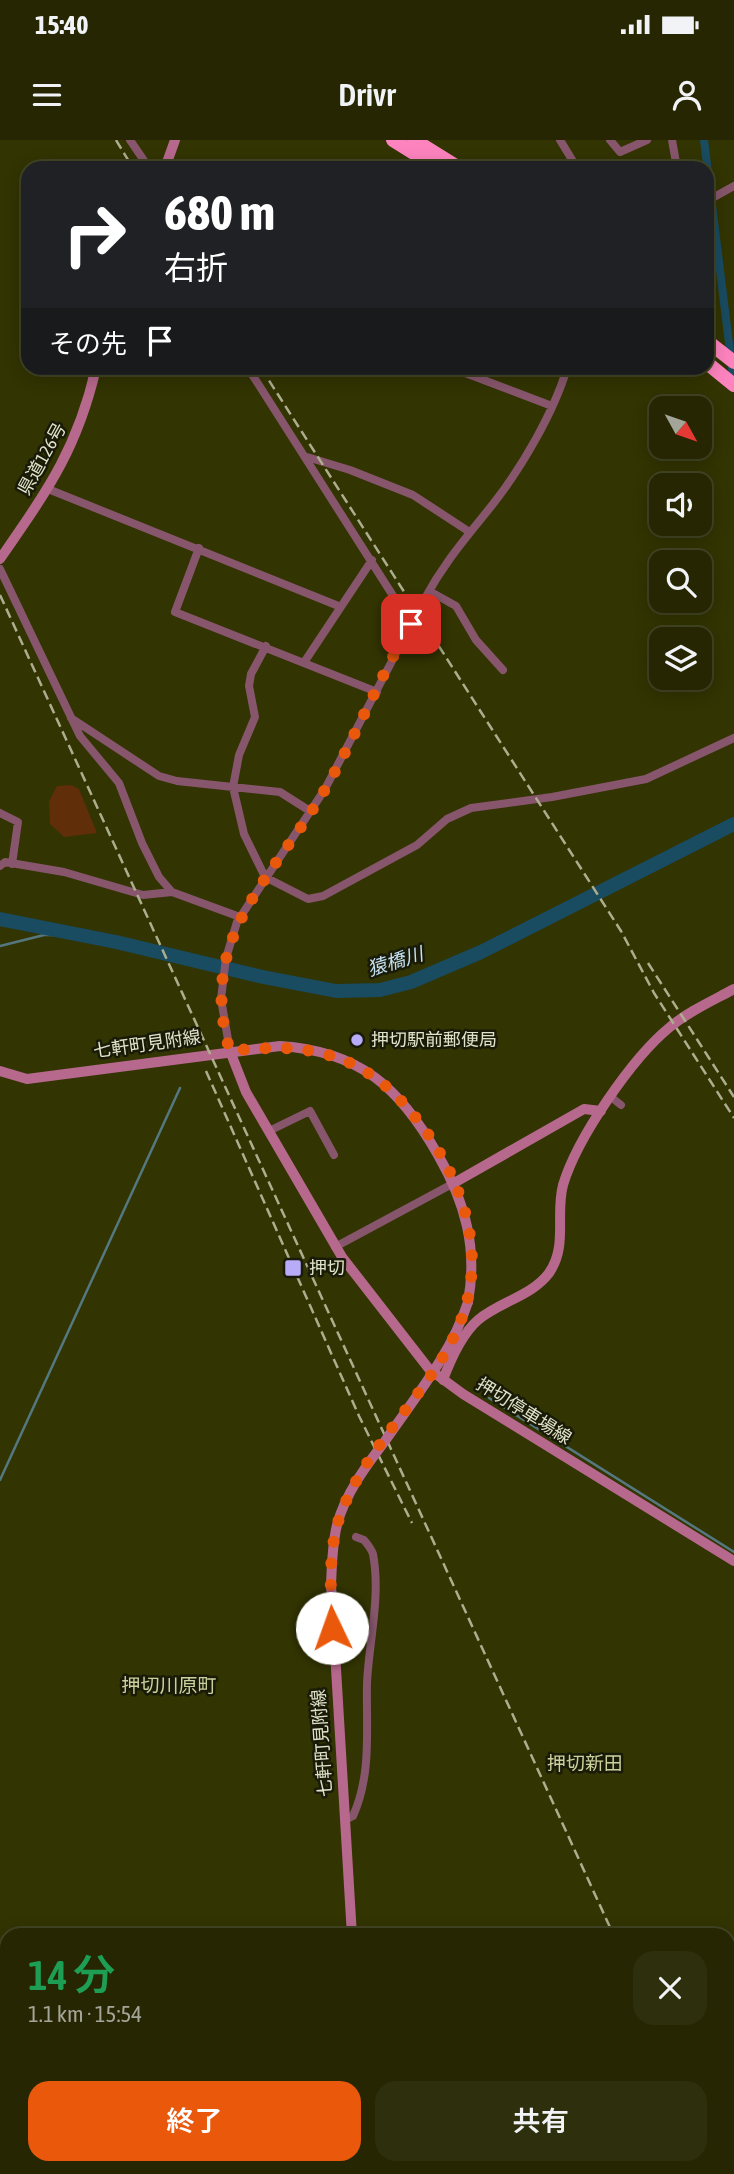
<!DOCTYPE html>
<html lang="ja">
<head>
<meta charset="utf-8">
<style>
  :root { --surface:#262702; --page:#2e2f0c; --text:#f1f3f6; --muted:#a4a599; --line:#424424; --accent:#ea580c }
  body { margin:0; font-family:"Asap Condensed","Noto Sans JP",sans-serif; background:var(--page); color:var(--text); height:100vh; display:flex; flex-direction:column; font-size:26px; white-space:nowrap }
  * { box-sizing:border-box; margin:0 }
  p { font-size:23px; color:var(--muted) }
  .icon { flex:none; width:38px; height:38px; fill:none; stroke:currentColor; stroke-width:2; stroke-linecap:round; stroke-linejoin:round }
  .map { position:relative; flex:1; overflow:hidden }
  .details { position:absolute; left:0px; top:1788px; width:735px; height:247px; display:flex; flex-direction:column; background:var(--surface); border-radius:21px 21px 0 0; box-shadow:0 4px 18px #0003,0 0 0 2px var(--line) }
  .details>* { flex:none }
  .guide { position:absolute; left:21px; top:21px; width:693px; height:214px; border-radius:21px; box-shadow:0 4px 18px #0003,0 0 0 2px var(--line); background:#202124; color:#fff; overflow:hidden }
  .needle { width:46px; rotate:130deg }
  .fabs { position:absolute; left:649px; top:256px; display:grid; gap:14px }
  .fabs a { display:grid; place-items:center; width:63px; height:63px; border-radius:14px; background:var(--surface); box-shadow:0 4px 18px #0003,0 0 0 2px var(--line); font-size:35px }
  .pin { position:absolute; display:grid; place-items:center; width:60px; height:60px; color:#fff; margin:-30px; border-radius:14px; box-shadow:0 4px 10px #0006 }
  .me { position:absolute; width:77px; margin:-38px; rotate:357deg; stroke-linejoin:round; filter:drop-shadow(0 0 5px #0008) }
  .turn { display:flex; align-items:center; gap:24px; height:147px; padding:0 28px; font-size:32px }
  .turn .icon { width:91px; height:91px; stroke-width:2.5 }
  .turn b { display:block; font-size:49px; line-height:60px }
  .then { display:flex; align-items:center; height:66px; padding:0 28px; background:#0003; gap:14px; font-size:26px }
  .round { display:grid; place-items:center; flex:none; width:74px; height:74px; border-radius:21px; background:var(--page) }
  .head { display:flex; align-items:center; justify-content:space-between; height:119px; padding:0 28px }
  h1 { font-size:42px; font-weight:600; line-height:52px; color:#1e9e55 }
  .button { display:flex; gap:14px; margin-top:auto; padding:14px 28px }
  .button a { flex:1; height:80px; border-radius:21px; background:var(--accent); color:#fff; font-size:28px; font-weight:600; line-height:80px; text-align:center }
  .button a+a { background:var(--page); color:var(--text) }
  .status { display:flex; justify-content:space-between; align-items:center; height:49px; padding:0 35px; background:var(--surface); direction:ltr }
  .status svg { height:19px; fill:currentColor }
  header { display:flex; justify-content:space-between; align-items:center; height:91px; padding:0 28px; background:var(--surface); font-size:32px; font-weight:600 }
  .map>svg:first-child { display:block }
</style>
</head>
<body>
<div class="status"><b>15:40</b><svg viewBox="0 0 49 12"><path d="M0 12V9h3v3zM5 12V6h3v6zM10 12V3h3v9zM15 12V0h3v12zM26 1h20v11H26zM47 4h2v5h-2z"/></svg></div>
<header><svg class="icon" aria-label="menu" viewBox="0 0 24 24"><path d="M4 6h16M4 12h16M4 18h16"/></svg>Drivr<svg class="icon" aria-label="person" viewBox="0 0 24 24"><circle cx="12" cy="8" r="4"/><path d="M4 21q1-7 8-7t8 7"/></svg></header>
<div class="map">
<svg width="734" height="2034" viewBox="0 0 734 2034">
  <rect width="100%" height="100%" fill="#323402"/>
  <path fill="#602e09" d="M71,645L79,649L97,693L64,697L50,684L49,661L57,646Z"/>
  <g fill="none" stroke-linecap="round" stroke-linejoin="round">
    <path stroke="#557880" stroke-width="2.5" d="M0,806L44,795H80
      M489,1258L734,1412
      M0,1340L180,948"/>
    <path stroke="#194b61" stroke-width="8" d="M704,0L734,244"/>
    <path stroke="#194b61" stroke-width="14" d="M0,779L116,802L263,837L336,851L380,850L411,842L481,812L734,684"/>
    <path stroke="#4c4e20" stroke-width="8" stroke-dasharray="8 4" stroke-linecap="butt" d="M415,477L424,460"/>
    <path stroke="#87566c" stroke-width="8" d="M130,0L149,28
      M560,0L577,28
      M610,0L620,12L647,0
      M672,0L677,28
      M707,61L734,46
      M248,228L411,484
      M452,228L552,266
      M307,317L350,330L413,355L468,391
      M48,349L341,467
      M199,408L175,472L377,552
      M0,429L80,596L119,643L142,703L159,737L172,752L240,777
      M429,451L456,466L476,500L503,530
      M424,460C445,421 466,398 493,364C522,327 554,272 567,228
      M266,506L251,534L249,546L255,577L239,615L233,647L244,694L265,737L308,759L323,756L417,705L447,679L471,668L552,657L646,639L734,598
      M305,521L372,420
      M71,578L159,636L177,641L280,652L310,671
      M0,673L18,682L12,724
      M0,726L5,722L64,732L143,755L172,752
      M230,911L221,859L226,818L237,782L325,649L415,477
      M611,957L621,965
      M269,991L310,971L334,1015
      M335,1107L454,1043
      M345,1680L353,1676C372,1634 366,1588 367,1543C369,1501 381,1456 373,1414C371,1408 368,1405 364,1400L356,1397
      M600,2028L614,2034
      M403,2034L404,2028
      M483,2034L484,2028"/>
    <path stroke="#b7688d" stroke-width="10" d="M165,28L175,0
      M0,419C47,351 77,310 96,228
      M230,911L246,952L342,1117L429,1229L463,1254L734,1421
      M0,931L27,939L280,906C360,911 400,948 438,1015C465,1062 478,1108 468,1162
      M454,1043L584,969L601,971
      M443,1240C450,1221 462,1194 478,1180C499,1162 532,1156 549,1133C568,1106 555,1075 563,1045C577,998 632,918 670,887C689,871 712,861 734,849
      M331,1445L352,1796
      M331,2034V2028"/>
    <path stroke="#fd83be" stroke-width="14" d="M393,0L438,28
      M414,0L459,28
      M707,201L734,222
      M707,223L734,245"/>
    <path stroke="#acae8e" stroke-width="2.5" stroke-dasharray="10 5" stroke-linecap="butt" d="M116,0L133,28
      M261,228L621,791L654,853L734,978
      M0,455L614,1796
      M648,823L734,957
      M206,931L359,1276L412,1383
      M713,2028L715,2034"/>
    <path stroke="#b7688d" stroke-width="10" d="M331,1445C332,1425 332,1405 337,1385C345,1354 366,1326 385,1301C416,1256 451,1214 468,1162"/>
  </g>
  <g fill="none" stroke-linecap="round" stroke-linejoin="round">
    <path stroke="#ea580c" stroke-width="12" stroke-dasharray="0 21.6" d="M332,1488C331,1453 328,1416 338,1382C373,1275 492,1217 469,1090C462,1049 438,1003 411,972C360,911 305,902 230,911C195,796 276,736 327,646C357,593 380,537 411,484"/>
  </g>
  <g fill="#b8abf7" stroke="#191a07" stroke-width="2.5">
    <circle cx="357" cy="900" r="7"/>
    <rect x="284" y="1119" width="18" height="18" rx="3.5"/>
  </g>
  <g text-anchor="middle" stroke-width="5" stroke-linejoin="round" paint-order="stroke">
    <g font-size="18" fill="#e0e2c9" stroke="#191a07">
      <text transform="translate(42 319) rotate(-61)" y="6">県道126号</text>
      <text transform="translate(147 904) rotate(-8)" y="6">七軒町見附線</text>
      <text transform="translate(524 1271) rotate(32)" y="6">押切停車場線</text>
      <text transform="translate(322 1603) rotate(-94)" y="6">七軒町見附線</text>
    </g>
    <g font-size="18" fill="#e0e2c9" stroke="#191a07" text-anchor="start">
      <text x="371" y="906">押切駅前郵便局</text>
      <text x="309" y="1134">押切</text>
    </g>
    <g font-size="19" font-style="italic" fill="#c3e1f1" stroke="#191a07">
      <text transform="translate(395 821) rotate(-17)" y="7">猿橋川</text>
    </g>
    <g font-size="19" fill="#ccd09d" stroke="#191a07">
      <text x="169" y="1552">押切川原町</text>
      <text x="585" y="1630">押切新田</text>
    </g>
  </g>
</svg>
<div class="fabs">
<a><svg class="needle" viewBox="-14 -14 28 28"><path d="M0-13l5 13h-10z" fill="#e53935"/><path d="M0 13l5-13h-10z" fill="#a4a599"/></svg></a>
<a><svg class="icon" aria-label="sound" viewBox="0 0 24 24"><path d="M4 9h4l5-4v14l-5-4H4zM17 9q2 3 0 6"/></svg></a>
<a><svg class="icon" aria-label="search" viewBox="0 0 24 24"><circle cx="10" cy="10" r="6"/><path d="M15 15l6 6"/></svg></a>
<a><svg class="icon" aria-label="layers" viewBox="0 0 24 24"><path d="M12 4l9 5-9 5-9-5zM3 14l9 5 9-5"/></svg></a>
</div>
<div class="pin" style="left:411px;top:484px;background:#d93025"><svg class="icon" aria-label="arrive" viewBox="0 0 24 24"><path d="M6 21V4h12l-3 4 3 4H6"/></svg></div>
<svg class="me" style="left:332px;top:1488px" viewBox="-20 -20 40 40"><circle r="19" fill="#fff"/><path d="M0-13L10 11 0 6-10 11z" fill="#ea580c"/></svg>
<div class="guide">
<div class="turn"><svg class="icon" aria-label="right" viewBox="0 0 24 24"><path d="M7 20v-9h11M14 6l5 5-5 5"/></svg><div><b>680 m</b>右折</div></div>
<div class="then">その先<svg class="icon" aria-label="arrive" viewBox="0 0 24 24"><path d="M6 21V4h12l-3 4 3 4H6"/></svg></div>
</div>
<section class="details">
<div class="head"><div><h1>14 分</h1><p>1.1 km · 15:54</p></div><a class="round"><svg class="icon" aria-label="close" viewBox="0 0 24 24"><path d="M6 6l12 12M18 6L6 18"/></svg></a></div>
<div class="button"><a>終了</a><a>共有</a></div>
</section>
</div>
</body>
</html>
